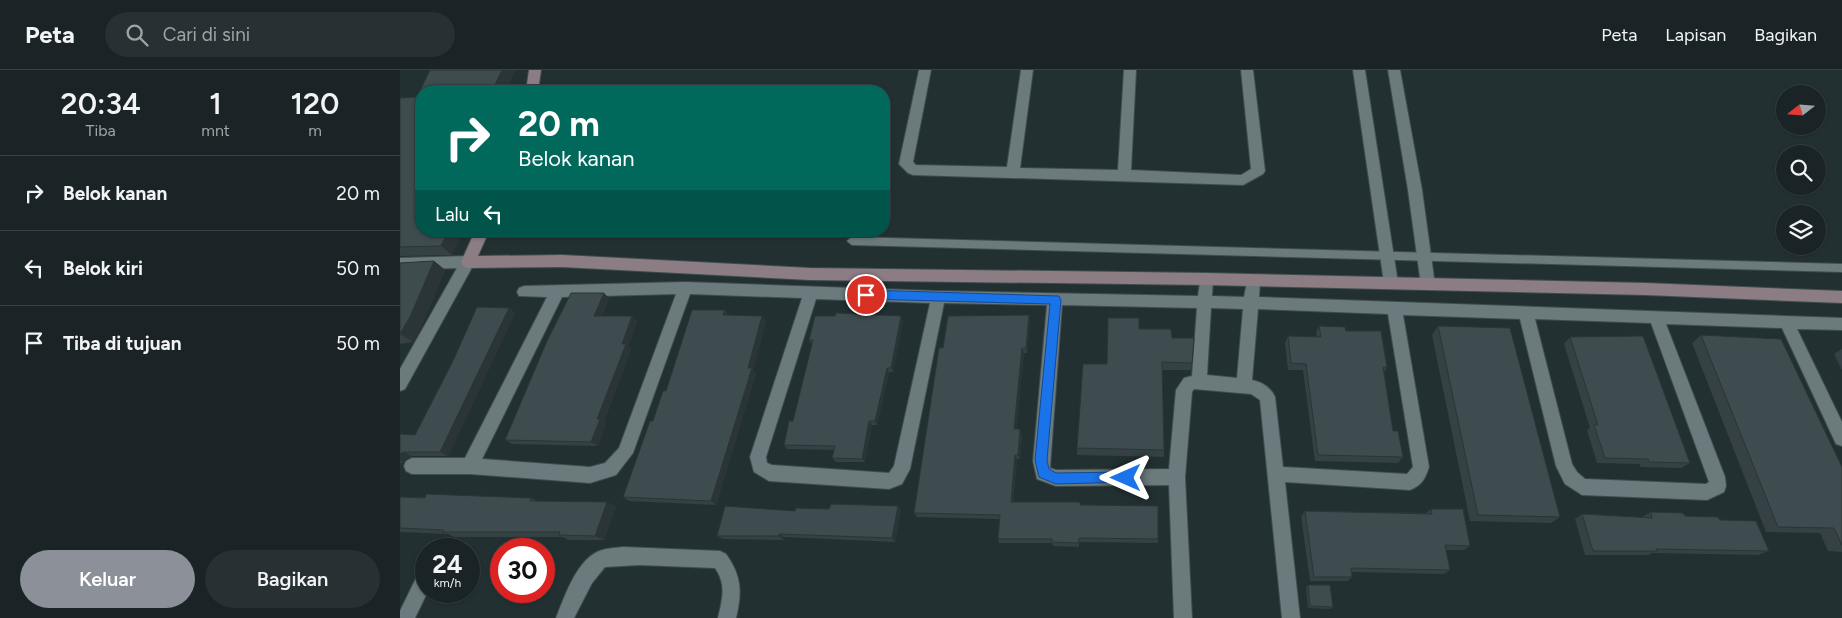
<!DOCTYPE html>
<html lang="id">
<head>
<meta charset="utf-8">
<style>
  :root { --surface:#1a2426; --page:#273032; --text:#f1f3f6; --muted:#9fa4a7; --line:#384143; --accent:#8c9099 }
  body { margin:0; font-family:Figtree,sans-serif; background:var(--page); color:var(--text); height:100vh; display:flex; flex-direction:column; font-size:19px; white-space:nowrap }
  * { box-sizing:border-box; margin:0 }
  p { font-size:16px; color:var(--muted) }
  .icon { flex:none; width:28px; height:28px; fill:none; stroke:currentColor; stroke-width:2; stroke-linecap:round; stroke-linejoin:round }
  .map { position:relative; flex:1; overflow:hidden }
  .drawer { display:flex; flex-direction:column; background:var(--surface); width:400px }
  .drawer>* { flex:none }
  .hud { position:absolute; left:15px; top:15px; width:475px; height:152px; border-radius:20px; box-shadow:0 1px 4px #0004,0 0 0 1px var(--line); background:#00695c; color:#fff; overflow:hidden }
  .needle { width:32px; rotate:253deg }
  .tools { position:absolute; left:1376px; top:15px; display:grid; gap:10px }
  .tools a { display:grid; place-items:center; width:50px; height:50px; border-radius:50%; background:var(--surface); box-shadow:0 1px 4px #0004,0 0 0 1px var(--line); font-size:25px }
  .speed { position:absolute; left:15px; top:468px; display:flex; gap:10px; font-size:25px; font-weight:700; text-align:center }
  .speed>* { display:grid; place-content:center; width:65px; height:65px; border-radius:50%; background:var(--surface); box-shadow:0 1px 4px #0004,0 0 0 1px var(--line); line-height:1 }
  .speed small { font-size:12px; font-weight:400 }
  .speed .limit { border:8px solid #d22; background:#fff; color:#111 }
  .pin { position:absolute; display:grid; place-items:center; width:42px; height:42px; color:#fff; margin:-21px; border:2px solid #fff; border-radius:50%; box-shadow:0 1px 5px #0007 }
  .me { position:absolute; width:55px; margin:-28px; rotate:270deg; stroke-linejoin:round; filter:drop-shadow(0 0 4px #0008) }
  .turn { display:flex; align-items:center; gap:18px; height:105px; padding:0 20px; font-size:22px }
  .turn .icon { width:65px; height:65px; stroke-width:2.5 }
  .turn b { display:block; font-size:35px; line-height:42px }
  .then { display:flex; align-items:center; height:48px; padding:0 20px; background:#0003; gap:10px; font-size:19px }
  .eta { display:flex; justify-content:space-evenly; align-items:center; height:85px; text-align:center }
  .eta b { font-size:30px; font-weight:600; line-height:35px }
  .cta { display:flex; gap:10px; margin-top:auto; padding:10px 20px }
  .cta a { flex:1; height:58px; border-radius:30px; background:var(--accent); color:#fff; font-size:20px; font-weight:600; line-height:58px; text-align:center }
  .cta a+a { background:var(--page); color:var(--text) }
  ul { padding:0; list-style:none }
  li { display:flex; align-items:center; gap:15px; height:75px; padding:0 20px; border-top:1px solid var(--line) }
  li div { flex:1 }
  li b { display:block; font-size:19px }
  li em { font-style:normal }
  header { display:flex; align-items:center; gap:30px; box-sizing:border-box; height:70px; padding:0 25px; background:var(--surface); border-bottom:1px solid var(--line) }
  header strong { font-size:24px }
  nav { display:flex; gap:28px; margin-inline-start:auto; font-size:18px }
  .search { width:350px; height:45px; background:var(--page); display:flex; align-items:center; gap:12px; box-sizing:border-box; padding:0 18px; border-radius:28px; color:var(--muted); font-size:19px }
  main { display:flex; flex:1; min-height:0 }
  .map>svg:first-child { display:block }
</style>
</head>
<body>
<header>
<strong>Peta</strong>
<div class="search"><svg class="icon" aria-label="search" viewBox="0 0 24 24"><circle cx="10" cy="10" r="6"/><path d="M15 15l6 6"/></svg>Cari di sini</div>
<nav><a>Peta</a><a>Lapisan</a><a>Bagikan</a></nav>
</header>
<main>
<section class="drawer">
<div class="eta">
<div><b>20:34</b><p>Tiba</p></div>
<div><b>1</b><p>mnt</p></div>
<div><b>120</b><p>m</p></div>
</div>
<ul>
<li><svg class="icon" aria-label="right" viewBox="0 0 24 24"><path d="M7 20v-9h11M14 6l5 5-5 5"/></svg><div><b>Belok kanan</b></div><em>20 m</em></li>
<li><svg class="icon" aria-label="left" viewBox="0 0 24 24"><path d="M17 20v-9H6M10 6l-5 5 5 5"/></svg><div><b>Belok kiri</b></div><em>50 m</em></li>
<li><svg class="icon" aria-label="arrive" viewBox="0 0 24 24"><path d="M6 21V4h12l-3 4 3 4H6"/></svg><div><b>Tiba di tujuan</b></div><em>50 m</em></li>
</ul>
<div class="cta"><a>Keluar</a><a>Bagikan</a></div>
</section>
<div class="map">
<svg width="1442" height="548" viewBox="0 0 1442 548">
  <rect width="100%" height="100%" fill="#233032"/>
  <g fill="none" stroke-linecap="round" stroke-linejoin="round">
    <g stroke="#404c4e" stroke-width="2">
      <path id="lane" d="M452,167L1442,194V202L452,175L447,171Z"/>
    </g>
    <g stroke="#404c4e" stroke-width="2">
      <path id="street" d="M519,0H531L513,92L516,95L607,97L621,0H633L620,98L718,100L724,0H736L731,100L841,105L851,99L841,0H853L865,101L863,104L843,115L513,105L508,103L499,94Z
        M953,0H965L998,213L996,217H986L984,213Z
        M988,0H1000L1022,120L1035,215L1033,219H1023L1021,215L1008,120Z
        M68,186L73,188L75,192L5,319L0,321V299L57,198L0,200V188Z
        M806,203L811,205L813,209L812,226L844,227L848,207H858L860,211L859,227L1442,248V260L1397,259L1442,352V376L1436,374L1382,258L1266,254L1325,407L1326,416L1324,422L1307,430L1182,425L1165,414L1156,396L1120,249L1003,245L1029,397C1025,409 1022,415 1010,420L885,412L900,548H882L860,330L851,324L794,319L792,322L785,407L792,548H774L769,415L656,416L637,409L633,391L647,235L544,233L510,399L502,414L489,419L369,411L354,402L350,387L402,228L290,224L233,383L216,405L190,413L70,404H12L6,401L4,396L6,391L12,388H65L147,227L119,226L117,222L119,218L124,216L285,212L538,221L798,226L801,205ZM276,224L219,378L205,393L190,397L82,389L162,227ZM416,229L530,233L494,396L489,403L372,395L367,393L366,387ZM662,235L797,238L792,306L784,308L776,320L769,399L656,400L650,398ZM811,238L843,239L837,308L807,305ZM858,239L988,244L1013,397L1007,404L883,397L875,327C871,318 862,312 852,310ZM1135,249L1251,253L1309,412L1306,414L1185,409L1177,402L1172,394Z
        M224,477L320,481L326,484C342,506 342,523 336,548H318C322,530 327,515 315,498L240,495L205,497L192,513L174,548H156C164,528 176,492 197,482C205,478 214,478 224,477Z
        M26,497L28,521L15,548H0V541L20,500Z"/>
    </g>
    <g stroke="#404c4e" stroke-width="2">
      <path id="secondary" d="M129,0H141L138,21H126Z
        M75,161H89L78,186L162,185L410,198L806,203L1246,213L1442,221V233L1246,225L806,215L410,210L162,197L68,198L63,196L61,192Z"/>
    </g>
    <use href="#lane" fill="#6b7a7d" fill-rule="evenodd"/>
    <use href="#street" fill="#6b7a7d" fill-rule="evenodd"/>
    <use href="#secondary" fill="#8c7c84" fill-rule="evenodd"/>
  </g>
  <path fill="#354144" d="M30,0H115L105,21H21V161H56L54,166L59,170L52,185L0,186V28L17,27Z
    M34,191L45,200L22,255L13,272L0,274V193Z
    M209,228L202,246H232L237,252L228,276L231,279L204,352L206,353L198,376L112,374L105,370Z
    M109,238L115,243L48,386H12L3,393H0V364L15,365Z
    M325,240L329,245L366,251L353,300L356,303L316,435L229,431L223,427L253,351L266,321Z
    M501,246L503,251L493,302H489L477,355H472L465,392H436L432,388L434,380L387,379L384,375L393,351L412,275L409,270Z
    M630,251L627,283H624L616,359L622,364L620,389H617L613,432L680,435L758,469V473L679,472V477L653,476L652,473H599L598,469L599,449L517,447L514,443L543,278Z
    M919,256L946,261L987,297L984,302L993,361L1003,387L998,393L915,391L903,300H888L885,273L888,266L917,267L916,263Z
    M1038,256L1160,447L1151,453L1070,451L1032,265Z
    M739,259L792,293L791,300H762L764,380V387L677,385V378L707,294Z
    M1301,265L1442,397V482L1428,481L1420,463L1366,462L1292,273Z
    M1170,267L1290,393L1281,398L1241,397L1239,394L1197,393L1187,360L1190,358L1164,274Z
    M1442,279V300L1434,284Z
    M0,427L131,428L137,431L216,436L204,470H168L163,467H54L48,464L0,462Z
    M498,436L501,440L495,472L384,467V470L323,469L317,466L395,441Z
    M1031,439L1070,476L1064,480H1046L1050,500L1044,504L951,502L952,507L948,511H910L901,446L905,441L1026,443Z
    M1251,442L1320,450L1369,481L1358,485L1252,483L1248,485H1185L1175,449L1182,444L1242,447Z
    M908,515L933,537L930,539L908,538L906,517Z"/>
  <path fill="#2b3537" d="M102,0H115L105,21H92Z
    M40,161H56L54,166L59,170L52,185L41,176Z
    M34,191L45,200L22,255L13,272L0,264Z
    M204,223L209,228L200,251L194,246Z
    M109,238L115,243L48,386L40,382Z
    M325,240L329,246L323,245Z
    M629,245L630,251L627,283L626,278Z
    M232,246L237,252L228,276L231,279L204,352L206,353L198,376L191,372L197,349L222,274Z
    M362,246L366,251L353,300L356,303L316,435L311,431Z
    M501,246L503,251L493,302L491,298Z
    M622,278L624,283L616,364L614,359Z
    M487,298L489,302L477,355L475,351Z
    M469,351L472,355L465,392L462,389Z
    M620,359L622,364L620,389L618,385Z
    M3,382L12,386L3,393L0,391V384Z
    M615,385L617,389L612,436L611,432Z
    M207,432L216,436L204,470L195,466Z
    M498,436L501,440L495,472L492,468Z
    M379,464L384,467V470L379,466Z"/>
  <path fill="#3e4c4f" stroke="#2b3537" d="M30,0H102L92,21H21V161H48L41,176L0,177V28L17,27Z
    M34,191L10,247L0,264V193Z
    M171,223H204L194,246H232L222,274H226L197,349H200L191,372L105,370L147,271Z
    M77,237L109,238L40,382H3L0,384V364L15,365L53,291Z
    M292,240H325L323,245L362,246L348,298H352L311,431L223,427L250,351H253L263,321H266Z
    M436,243L501,246L491,298H487L475,351H469L462,389L432,388L435,376L384,375L389,351H393L413,270H409L415,246H435Z
    M629,245L626,278H622L618,318L614,359H620L618,385H615L611,432H680V435L758,436V469L679,468L678,473L652,472V469H598L600,445L514,443L539,278H543L548,246Z
    M708,248H739V259H771L772,268H794L792,293L762,292L764,380L677,378L683,294H707Z
    M919,256L945,257L946,261H981L987,297H983L993,361H998L1003,387L918,385L906,294L891,293L888,266L921,267Z
    M1038,256L1110,258L1160,447L1078,445Z
    M1301,265L1381,269L1442,397V475L1434,458L1378,457Z
    M1243,266L1290,393L1249,392L1248,389L1205,388L1194,355H1198L1170,267Z
    M26,424L131,428L130,431L207,432L195,466L159,465L160,462H43L44,460L0,458V427L25,428Z
    M431,434L498,436L492,468L379,464V466H317L325,436L395,441L396,438L429,439Z
    M1031,439H1063L1070,476L1045,475L1050,500L951,498L952,507H914L905,441L1032,444Z
    M1251,442L1283,443L1285,446L1318,447L1320,450L1356,451L1369,481L1256,479L1257,481H1193L1182,444L1252,448Z
    M908,515H930L933,537L910,536Z"/>
  <path fill="#1a73e8" stroke="#114b97" d="M466,220L659,226L661,230L647,390L649,399L656,403L726,402L730,404L732,408L730,412L656,414L639,407L635,390L650,234L466,229L460,225Z"/>
</svg>
<div class="tools">
<a><svg class="needle" viewBox="-14 -14 28 28"><path d="M0-13l5 13h-10z" fill="#e53935"/><path d="M0 13l5-13h-10z" fill="#9fa4a7"/></svg></a>
<a><svg class="icon" aria-label="search" viewBox="0 0 24 24"><circle cx="10" cy="10" r="6"/><path d="M15 15l6 6"/></svg></a>
<a><svg class="icon" aria-label="layers" viewBox="0 0 24 24"><path d="M12 4l9 5-9 5-9-5zM3 14l9 5 9-5"/></svg></a>
</div>
<div class="speed"><div>24<small>km/h</small></div><div class="limit">30</div></div>
<div class="pin" style="left:466px;top:225px;background:#d93025"><svg class="icon" aria-label="arrive" viewBox="0 0 24 24"><path d="M6 21V4h12l-3 4 3 4H6"/></svg></div>
<svg class="me" style="left:726px;top:408px" viewBox="-20 -20 40 40"><path d="M0-17L14 15 0 8-14 15z" fill="#1a73e8" stroke="#fff" stroke-width="4"/></svg>
<div class="hud">
<div class="turn"><svg class="icon" aria-label="right" viewBox="0 0 24 24"><path d="M7 20v-9h11M14 6l5 5-5 5"/></svg><div><b>20 m</b>Belok kanan</div></div>
<div class="then">Lalu<svg class="icon" aria-label="left" viewBox="0 0 24 24"><path d="M17 20v-9H6M10 6l-5 5 5 5"/></svg></div>
</div>
</div>
</main>
</body>
</html>
